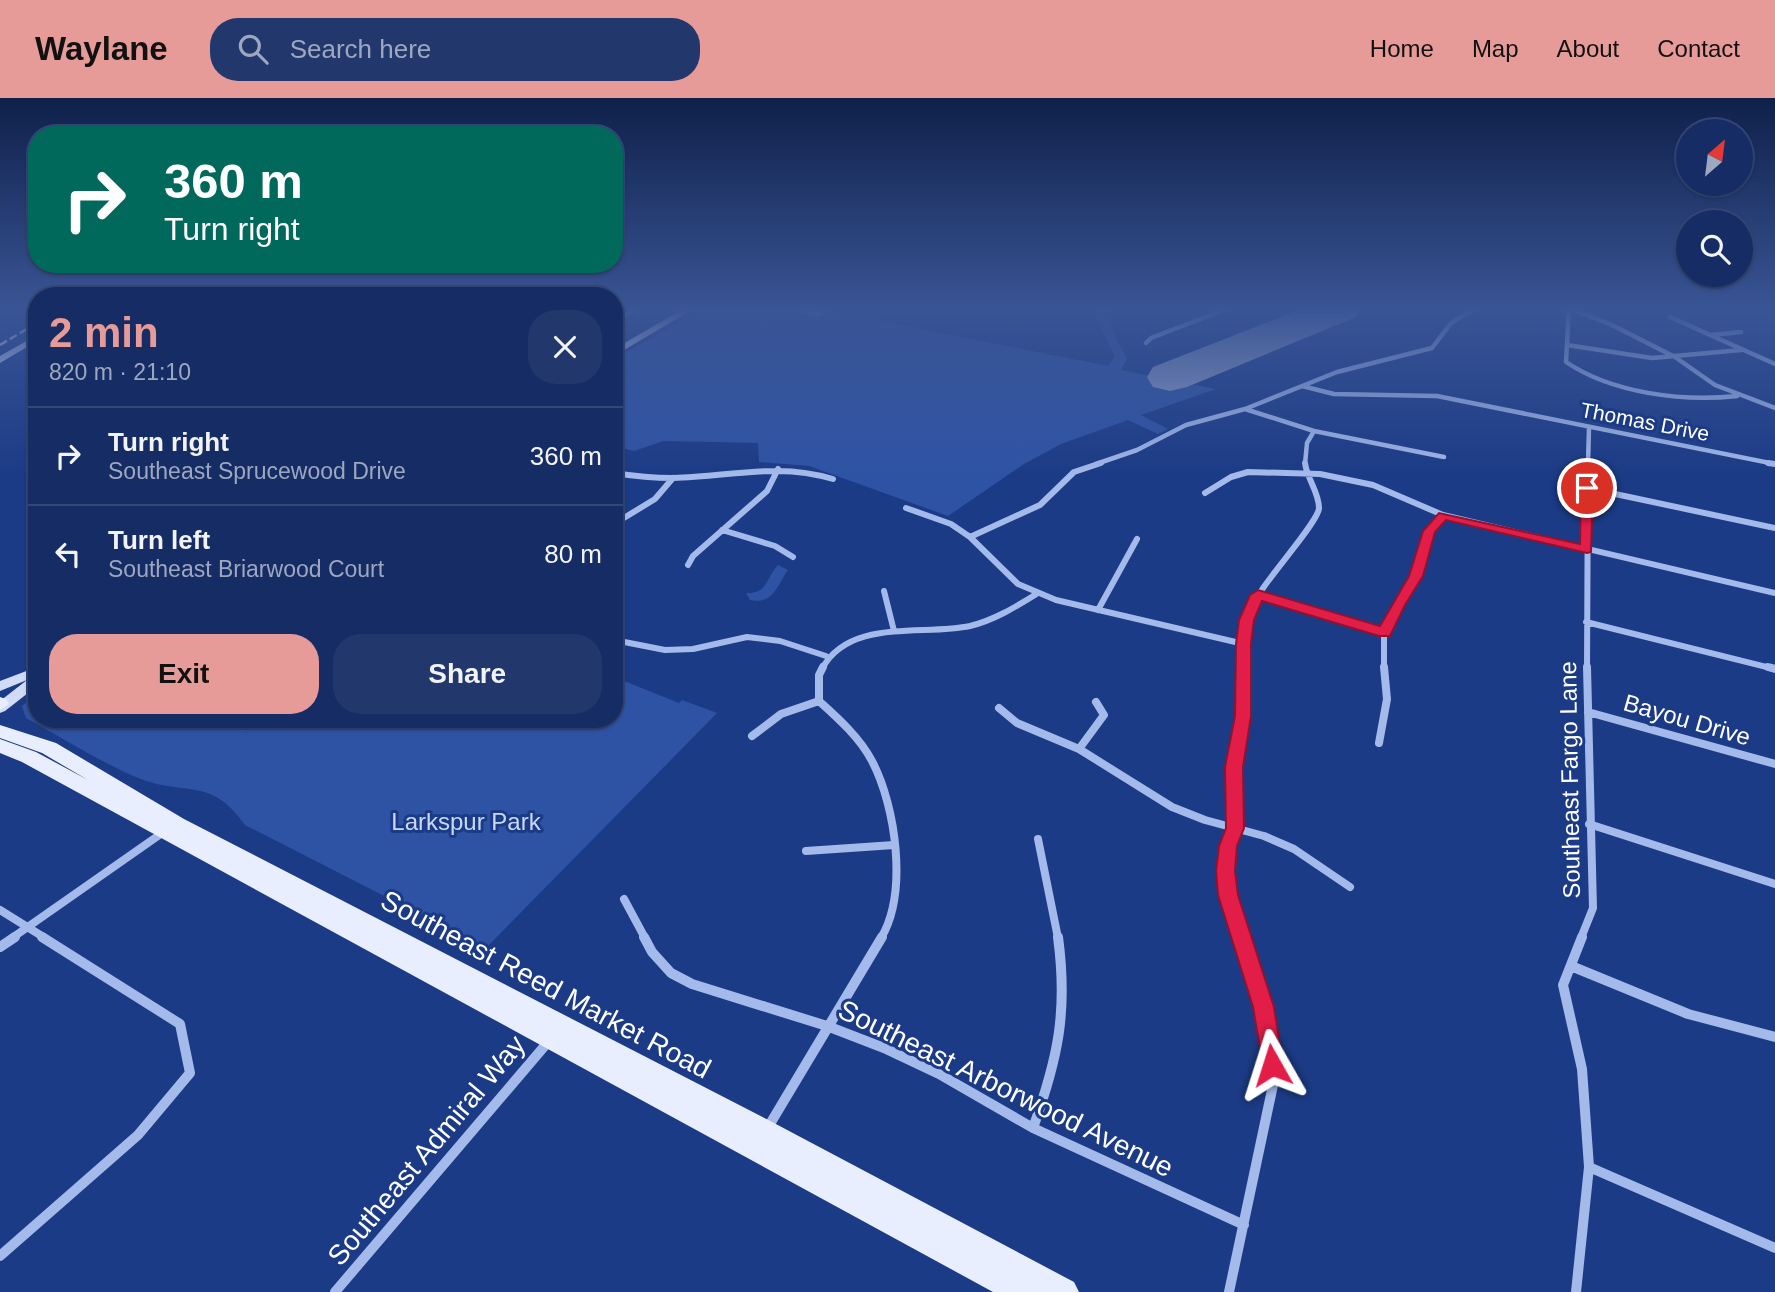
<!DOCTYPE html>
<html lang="en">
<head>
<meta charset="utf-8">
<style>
  :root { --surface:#152c64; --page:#22386d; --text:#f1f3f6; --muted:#9da7bf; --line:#344878; --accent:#e69b98 }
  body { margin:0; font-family:Arial,sans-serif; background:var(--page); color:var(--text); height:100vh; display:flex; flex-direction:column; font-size:26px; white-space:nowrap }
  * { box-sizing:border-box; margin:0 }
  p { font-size:23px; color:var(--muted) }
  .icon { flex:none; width:38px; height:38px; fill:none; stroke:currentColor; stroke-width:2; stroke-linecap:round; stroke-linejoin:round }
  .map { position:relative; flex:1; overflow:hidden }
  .panel { position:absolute; left:28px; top:189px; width:595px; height:441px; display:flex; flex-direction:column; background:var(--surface); border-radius:28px; box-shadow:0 2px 5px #0004,0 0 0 2px var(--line) }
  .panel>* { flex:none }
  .top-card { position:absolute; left:28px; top:28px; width:595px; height:147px; border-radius:28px; box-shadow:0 2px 5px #0004,0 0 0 2px var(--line); background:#00695c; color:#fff; overflow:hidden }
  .needle { width:46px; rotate:28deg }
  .tools { position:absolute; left:1676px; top:21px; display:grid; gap:14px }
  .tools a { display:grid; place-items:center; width:77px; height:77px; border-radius:50%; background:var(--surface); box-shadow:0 2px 5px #0004,0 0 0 2px var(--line); font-size:35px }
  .pin { position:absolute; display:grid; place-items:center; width:60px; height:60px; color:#fff; margin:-30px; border:4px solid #fff; border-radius:50%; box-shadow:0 2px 7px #0007 }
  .me { position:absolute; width:77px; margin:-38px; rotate:354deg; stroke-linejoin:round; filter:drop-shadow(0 0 5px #0008) }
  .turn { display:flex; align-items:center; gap:24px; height:147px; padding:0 21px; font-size:32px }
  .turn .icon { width:91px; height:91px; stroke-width:2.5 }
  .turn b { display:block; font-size:49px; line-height:60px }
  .round { display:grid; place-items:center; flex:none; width:74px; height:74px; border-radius:28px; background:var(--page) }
  .head { display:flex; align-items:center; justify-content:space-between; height:119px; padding:0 21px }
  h1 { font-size:42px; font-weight:600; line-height:52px; color:var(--accent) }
  .primary-button { display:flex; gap:14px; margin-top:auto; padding:14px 21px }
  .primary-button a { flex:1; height:80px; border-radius:28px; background:var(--accent); color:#111; font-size:28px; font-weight:600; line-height:80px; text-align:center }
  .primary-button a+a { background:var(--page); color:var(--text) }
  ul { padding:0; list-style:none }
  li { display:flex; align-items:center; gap:21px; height:98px; padding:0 21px; border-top:2px solid var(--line) }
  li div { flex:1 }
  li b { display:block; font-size:26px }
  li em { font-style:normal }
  header { display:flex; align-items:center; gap:42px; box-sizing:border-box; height:98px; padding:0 35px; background:var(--accent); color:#111 }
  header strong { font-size:33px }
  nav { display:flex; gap:38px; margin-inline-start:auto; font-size:24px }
  .search { width:490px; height:63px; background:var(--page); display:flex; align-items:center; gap:18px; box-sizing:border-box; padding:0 24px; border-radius:28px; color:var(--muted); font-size:26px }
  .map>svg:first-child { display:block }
</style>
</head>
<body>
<header>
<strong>Waylane</strong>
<div class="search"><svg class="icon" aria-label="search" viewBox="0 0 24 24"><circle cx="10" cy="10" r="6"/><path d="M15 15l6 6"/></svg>Search here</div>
<nav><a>Home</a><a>Map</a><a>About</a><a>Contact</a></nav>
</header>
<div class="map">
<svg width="1775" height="1194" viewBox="0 0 1775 1194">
  <rect width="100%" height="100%" fill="#1c3b86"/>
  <path fill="#2f53a4" d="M704,210H815L1108,268L1115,259L1092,210H1110L1104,217L1127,261L1121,272L1216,291L1141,317L1168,331L1158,336L1128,322L1061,346L1024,366L948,418L809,368L759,364L758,345L663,343L634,353L614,348V261Z
    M778,467L788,472C777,487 774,507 750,502L746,495C768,496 765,481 778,467Z
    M614,579L679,605L682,602L717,615L486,850L245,727C212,679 186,698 141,681C105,667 61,639 26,620L22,608L37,595V621H614Z"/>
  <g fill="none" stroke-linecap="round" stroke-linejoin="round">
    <path fill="#8e9dc2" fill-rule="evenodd" d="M1304,210H1361L1356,219L1187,289L1170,293L1153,289L1147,279L1153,269Z"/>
  </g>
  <path fill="#4062ad" d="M222,621H268L242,633Z"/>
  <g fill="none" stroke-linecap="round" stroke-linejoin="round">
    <path stroke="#a4baeb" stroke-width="4.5" d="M790,210L819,216L828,210
      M1568,210L1610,226L1675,259L1715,287L1775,310
      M1569,210L1566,264C1612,295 1682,304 1737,298
      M1670,219L1775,266
      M614,224L637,210
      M1711,237L1741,234
      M1146,245L1151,240L1229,210
      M1567,247L1652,260L1741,252
      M1302,288L1334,296L1437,298L1775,366
      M1245,311L1314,333L1444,359
      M1096,366L1137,352L1186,327L1245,311L1337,274L1432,250L1451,225L1476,210
      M1305,366L1307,345L1314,333
      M1588,366L1589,329"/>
    <path stroke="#a4baeb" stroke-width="6" d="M1768,365L1775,366
      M614,375C633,378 653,380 673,380C730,379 776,364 833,381
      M1587,390L1775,430
      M1205,395L1231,379L1248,374L1320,376L1373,387L1443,417L1775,495
      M906,410L951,426L970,439L1018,486L1056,502L1244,546
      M614,426L655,401L673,380
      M722,432L775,448L793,459
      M970,439L1040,407L1074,374L1101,365
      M688,467L693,458L767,393L778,371
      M884,493L894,533
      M1258,497L1384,534
      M1098,512L1137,441
      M1586,524L1775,571
      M614,542L665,552L693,551L747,539L780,543L826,558
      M822,571C849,520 923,538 970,528C995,522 1017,508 1038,495
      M1244,571C1244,545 1245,521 1258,498C1268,479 1319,423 1319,410C1319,394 1307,381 1305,365
      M1384,571V534L1397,507L1416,478L1429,433L1443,417
      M1587,571L1588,365"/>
    <path stroke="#a4baeb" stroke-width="8" d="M823,569L819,577V603C839,621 860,640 872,663C896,709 908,795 881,840
      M1768,569L1775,571
      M999,610L1017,625L1079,651L1172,709L1205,722L1264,738L1294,751L1350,789
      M1588,614L1775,666
      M752,638L781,616L819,603
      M1379,645L1387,601L1384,569
      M1079,651L1104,617L1096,604
      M1589,726L1775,786
      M1038,741L1058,840
      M806,753L894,747
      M624,801L645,840
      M0,812L45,840
      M12,840L165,733
      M1242,840L1228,797L1225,773L1228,748L1235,730L1234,669L1243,619L1244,569
      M1581,840L1593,810L1587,569"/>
    <path stroke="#a4baeb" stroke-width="10" d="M644,839L652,854L671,875L692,886L827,928L884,950L939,976L1033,1030L1244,1127
      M0,849L15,839
      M1571,868L1688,916L1775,939
      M1033,1030C1058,960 1068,914 1058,839
      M767,1031L882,839
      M1589,1069L1775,1150
      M0,1158L138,1037L190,975L180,926L42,839
      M335,1194L548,944
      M1229,1194L1273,987L1271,946L1263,909L1241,839
      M1576,1194L1589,1069L1582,971L1563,887L1582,839"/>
    <path fill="#d0dbf8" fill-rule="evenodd" d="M685,210H695L614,258V251Z
      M37,237V243L0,265V258Z
      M37,569V588L5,613L0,615V603L27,582L0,593V583Z"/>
    <path fill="#e9eeff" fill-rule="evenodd" d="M0,599L6,601L9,606L0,612Z
      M0,627L56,645L184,721L774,1025L1074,1184L1079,1194H993L22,664L0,655V641L36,654L88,682L42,655L0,640Z"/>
    <path stroke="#fff" stroke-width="2.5" stroke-dasharray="8 3.5" stroke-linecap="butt" d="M0,247L37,225"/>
  </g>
  <linearGradient id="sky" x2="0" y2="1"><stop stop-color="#0f204a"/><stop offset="0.56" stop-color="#3a5595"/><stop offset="1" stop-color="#3a5595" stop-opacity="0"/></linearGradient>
  <rect width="1775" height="377" fill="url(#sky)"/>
  <path fill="#e11d48" stroke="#92132f" stroke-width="2" d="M1587,386L1593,390L1591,454L1587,455L1446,422L1435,434L1423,478L1405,507L1390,538H1379L1262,503L1254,522L1251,546V618L1243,669L1244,730L1237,748L1235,773L1238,797L1274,909L1283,967L1280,974L1272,977L1264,974L1253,909L1218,797L1216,773L1219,748L1226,730L1225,669L1235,618L1236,546L1239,522L1250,497L1258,492L1380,528L1409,478L1423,433L1439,415L1580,446L1581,390Z"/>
  <g text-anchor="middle" stroke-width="6" stroke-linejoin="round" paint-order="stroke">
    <g font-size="21" fill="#fff" stroke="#1c3b86">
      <text transform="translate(1645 324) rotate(11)" y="7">Thomas Drive</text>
    </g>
    <g font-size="24" fill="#fff" stroke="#1c3b86">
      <text transform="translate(1687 622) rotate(16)" y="8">Bayou Drive</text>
      <text transform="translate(1570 682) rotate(-91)" y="8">Southeast Fargo Lane</text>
    </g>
    <g font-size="24" fill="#c9d8f8" stroke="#1c3b86">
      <text x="466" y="732">Larkspur Park</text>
    </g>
    <g font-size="28" fill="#fff" stroke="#1c3b86">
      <text transform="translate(546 886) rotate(28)" y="10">Southeast Reed Market Road</text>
      <text transform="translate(1006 990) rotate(26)" y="10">Southeast Arborwood Avenue</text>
      <text transform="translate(426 1052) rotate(-50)" y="10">Southeast Admiral Way</text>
    </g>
  </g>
</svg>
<div class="tools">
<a><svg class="needle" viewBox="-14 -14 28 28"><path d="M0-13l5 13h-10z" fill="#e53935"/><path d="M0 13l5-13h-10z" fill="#9da7bf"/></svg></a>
<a><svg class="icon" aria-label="search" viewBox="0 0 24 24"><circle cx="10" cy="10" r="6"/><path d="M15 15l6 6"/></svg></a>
</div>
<div class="pin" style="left:1587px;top:390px;background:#d93025"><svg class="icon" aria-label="arrive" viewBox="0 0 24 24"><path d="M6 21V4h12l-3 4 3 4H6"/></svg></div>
<svg class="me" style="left:1272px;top:967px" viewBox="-20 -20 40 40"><path d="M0-17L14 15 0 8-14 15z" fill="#e11d48" stroke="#fff" stroke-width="4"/></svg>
<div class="top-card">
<div class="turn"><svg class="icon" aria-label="right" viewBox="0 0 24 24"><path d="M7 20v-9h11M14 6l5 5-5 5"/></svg><div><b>360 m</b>Turn right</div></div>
</div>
<section class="panel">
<div class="head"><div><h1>2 min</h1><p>820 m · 21:10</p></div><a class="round"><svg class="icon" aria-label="close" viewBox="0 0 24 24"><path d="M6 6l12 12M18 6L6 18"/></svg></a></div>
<ul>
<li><svg class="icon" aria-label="right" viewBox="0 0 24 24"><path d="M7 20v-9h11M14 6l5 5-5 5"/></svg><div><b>Turn right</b><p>Southeast Sprucewood Drive</p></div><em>360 m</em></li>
<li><svg class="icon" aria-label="left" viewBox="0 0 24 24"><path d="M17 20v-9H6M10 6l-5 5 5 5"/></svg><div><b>Turn left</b><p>Southeast Briarwood Court</p></div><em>80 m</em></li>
</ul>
<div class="primary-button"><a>Exit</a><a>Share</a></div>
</section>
</div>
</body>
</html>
